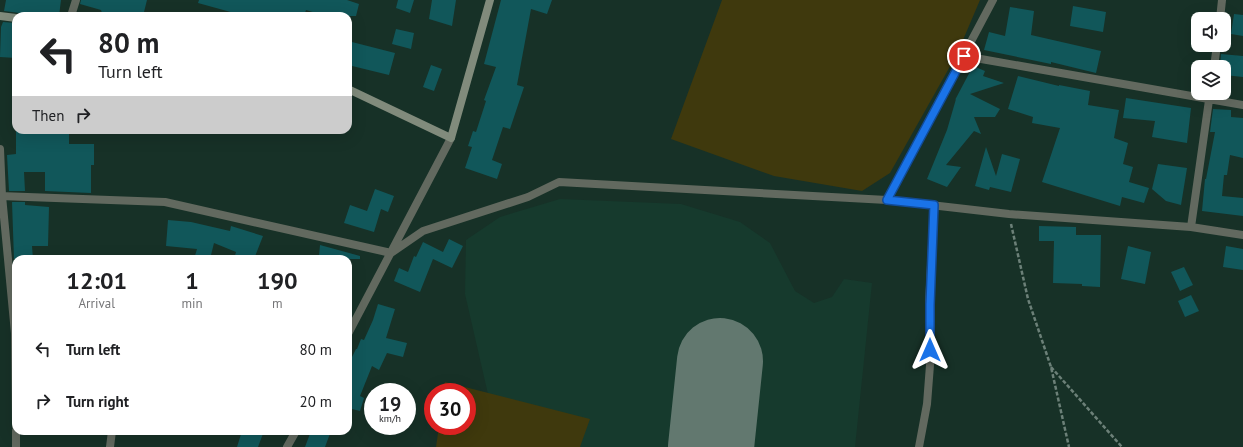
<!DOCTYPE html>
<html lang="en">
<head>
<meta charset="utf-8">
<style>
  :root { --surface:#fff; --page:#f6f6f6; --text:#202124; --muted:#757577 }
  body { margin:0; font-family:"PT Sans",sans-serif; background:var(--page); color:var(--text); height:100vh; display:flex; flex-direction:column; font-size:15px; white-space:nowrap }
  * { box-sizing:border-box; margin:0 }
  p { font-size:13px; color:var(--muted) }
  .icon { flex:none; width:22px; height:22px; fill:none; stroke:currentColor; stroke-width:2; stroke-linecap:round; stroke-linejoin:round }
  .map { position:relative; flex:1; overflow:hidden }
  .side { position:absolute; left:12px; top:255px; width:340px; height:180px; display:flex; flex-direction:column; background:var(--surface); border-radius:12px; box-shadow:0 4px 16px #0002 }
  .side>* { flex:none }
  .guide { position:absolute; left:12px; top:12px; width:340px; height:122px; border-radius:12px; box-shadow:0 4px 16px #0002; background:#fff; color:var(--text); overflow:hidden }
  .fabs { position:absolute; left:1191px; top:12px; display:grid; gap:8px }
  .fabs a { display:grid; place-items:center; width:40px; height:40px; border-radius:8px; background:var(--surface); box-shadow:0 4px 16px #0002; font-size:20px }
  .speed { position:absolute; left:364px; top:383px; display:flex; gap:8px; font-size:20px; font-weight:700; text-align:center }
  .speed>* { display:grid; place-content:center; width:52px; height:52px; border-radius:50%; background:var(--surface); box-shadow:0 4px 16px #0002; line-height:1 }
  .speed small { font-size:10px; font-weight:400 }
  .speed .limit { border:6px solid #d22; background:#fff; color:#111 }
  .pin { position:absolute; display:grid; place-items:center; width:34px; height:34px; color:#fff; margin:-17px; border:2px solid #fff; border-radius:50%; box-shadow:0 1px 4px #0007 }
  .me { position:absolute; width:44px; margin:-22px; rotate:0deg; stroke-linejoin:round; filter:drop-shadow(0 0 3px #0008) }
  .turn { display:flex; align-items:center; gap:14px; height:84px; padding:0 20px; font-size:18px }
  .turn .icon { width:52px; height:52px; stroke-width:2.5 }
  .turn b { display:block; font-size:28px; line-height:34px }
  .then { display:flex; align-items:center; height:38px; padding:0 20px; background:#0003; gap:8px; font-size:15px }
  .eta { display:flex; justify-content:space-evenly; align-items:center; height:68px; text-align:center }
  .eta b { font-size:24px; font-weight:600; line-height:28px }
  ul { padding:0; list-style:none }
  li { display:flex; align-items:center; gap:12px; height:52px; padding:0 20px }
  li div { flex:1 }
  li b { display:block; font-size:15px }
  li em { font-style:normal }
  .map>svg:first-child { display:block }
</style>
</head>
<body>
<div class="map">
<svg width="1243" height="447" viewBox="0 0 1243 447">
  <rect width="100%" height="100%" fill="#173127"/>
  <path fill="#163a2d" d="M560,199L681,204L740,222L770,243L795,291L814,303L832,297L844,279L872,283L855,447H498L493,416L465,294L466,240L500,217Z"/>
  <path fill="#3f390d" d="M722,0H980L957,54L890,173L862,191L774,176L671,139Z
    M445,382L590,419L580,447H436L439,426H467V392H444Z"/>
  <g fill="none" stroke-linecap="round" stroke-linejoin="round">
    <path stroke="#62786f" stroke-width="86" d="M711,447L720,361"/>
  </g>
  <path fill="#11575a" d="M6,0H61L59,16H44L4,11Z
    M81,0H147L143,16H103L101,10L80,4Z
    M199,0H347L359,4L356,16H326L306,10L304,16H245L198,3Z
    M398,0H414L410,13L396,8Z
    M432,0H456L452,26L429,19Z
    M501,0H552L547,14L531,9L517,85L524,87L510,129L503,127L492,160L502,164L497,179L465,168L472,147L468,146L473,131L476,132L486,101L484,100L496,67L484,64Z
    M1073,6L1106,12L1103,32L1070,26Z
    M1010,7L1034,11L1031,35L1101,51L1096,73L1051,62V64L984,50L989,32L1005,36Z
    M1234,14L1243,15V36L1231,34Z
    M3,22L16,23V58L0,57L1,27Z
    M396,29L414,33L411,49L392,44Z
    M348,41L395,53L389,75L348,65Z
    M1221,54L1243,56V77L1224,75V67H1220Z
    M431,65L442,69L434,91L423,87Z
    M973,66L985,71L983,76L1004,83L970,94L1000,109L995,117H974L981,134L974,131L946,165L961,167L947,187L927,179L947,130L956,99L955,100Z
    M1018,76L1059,86V85L1090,91L1088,105L1119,110L1114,138L1128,143L1123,164L1133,167L1129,182L1149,188L1144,203L1122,197L1120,206L1042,182L1060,128L1032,123L1033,117L1008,109Z
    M1126,98L1191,108L1187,143L1152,137L1155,121L1123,118Z
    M1213,109L1231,110V117L1243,118V158L1230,155L1227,175H1224L1222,196L1243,198V216L1202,211L1205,179H1206L1215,132H1210Z
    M16,131H69V144H94V165H91V193L45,191V172H24L25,191H9L7,155L16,154Z
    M986,147L996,176L1002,154L1020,159L1011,192L990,187L989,190L975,186Z
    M1158,164L1187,168L1181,205L1166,201L1152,189Z
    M375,189L394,196L388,212L381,209L374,232L344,223L350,205L367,211Z
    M12,202H25V205L49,207L48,246H32L33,259H14Z
    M168,220L191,222L230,231L231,226L263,236L254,259H234L236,252L214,243L210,259H194L197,249L166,246Z
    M1039,226L1076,227V235H1101L1100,287L1082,286V284L1053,283L1054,241H1039Z
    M449,239L463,246L452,268L433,259L420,292L394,281L399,268L408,272L414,256L416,257L423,242L443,252Z
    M320,245L360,256V259H330L319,256Z
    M1128,246L1151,252L1145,284L1121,279Z
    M1226,246L1243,249V270L1223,267Z
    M1184,267L1193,285L1180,291L1171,272Z
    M1191,295L1199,311L1185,317L1178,301Z
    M378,304L395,309L386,338L407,343L403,357L387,353L379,370L372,366L360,396L364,398L360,411L348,408V357L351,359L356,349H357L361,339L364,340L373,320Z
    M242,431H264L258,447H237Z
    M311,431H331L325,447H305Z"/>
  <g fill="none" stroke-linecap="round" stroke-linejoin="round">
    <path stroke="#6c8078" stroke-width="2.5" stroke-dasharray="4 2" stroke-linecap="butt" d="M1011,224L1028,299L1051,367L1069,447
      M1051,367L1122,447"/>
    <path stroke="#62695f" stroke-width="8" d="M71,16L76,0
      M1220,19L1222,0
      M964,56L1243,105
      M1214,67L1217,45
      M0,149L2,196L15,333L16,426
      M0,196L165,202L391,253L423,231L528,197L559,182L887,200L1009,214L1191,227L1243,235
      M887,200L993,0
      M1191,227L1210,93
      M348,334L451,138
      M16,431V447
      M110,447L112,431
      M287,447L296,431
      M919,447L927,404L930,365L929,305L934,205"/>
    <path stroke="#818b7c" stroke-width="8" d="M0,16L16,18
      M348,89L451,138L490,0"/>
  </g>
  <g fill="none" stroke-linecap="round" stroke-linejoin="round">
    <g stroke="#114b97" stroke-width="10">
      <path id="route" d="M930,350V305L934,205L887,200L964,56"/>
    </g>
    <use href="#route" stroke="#1a73e8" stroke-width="7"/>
  </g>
</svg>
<div class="fabs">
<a><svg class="icon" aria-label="sound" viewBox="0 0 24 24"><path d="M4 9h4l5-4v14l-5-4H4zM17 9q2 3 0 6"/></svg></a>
<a><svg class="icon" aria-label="layers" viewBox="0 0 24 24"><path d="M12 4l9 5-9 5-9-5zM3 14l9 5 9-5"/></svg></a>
</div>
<div class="speed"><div>19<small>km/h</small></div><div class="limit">30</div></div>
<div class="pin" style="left:964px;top:56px;background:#d93025"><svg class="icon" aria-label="arrive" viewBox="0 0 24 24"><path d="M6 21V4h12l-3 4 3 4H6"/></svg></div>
<svg class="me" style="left:930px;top:350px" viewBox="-20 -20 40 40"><path d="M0-17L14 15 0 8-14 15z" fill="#1a73e8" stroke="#fff" stroke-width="4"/></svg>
<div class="guide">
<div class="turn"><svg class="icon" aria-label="left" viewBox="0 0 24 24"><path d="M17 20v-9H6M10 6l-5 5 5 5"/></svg><div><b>80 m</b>Turn left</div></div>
<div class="then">Then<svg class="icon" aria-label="right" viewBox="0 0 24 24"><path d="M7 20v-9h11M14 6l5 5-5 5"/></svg></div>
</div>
<section class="side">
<div class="eta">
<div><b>12:01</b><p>Arrival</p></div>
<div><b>1</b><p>min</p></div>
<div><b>190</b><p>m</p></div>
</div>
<ul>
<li><svg class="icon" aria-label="left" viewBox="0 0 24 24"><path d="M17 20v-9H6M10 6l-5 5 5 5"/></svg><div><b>Turn left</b></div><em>80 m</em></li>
<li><svg class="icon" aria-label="right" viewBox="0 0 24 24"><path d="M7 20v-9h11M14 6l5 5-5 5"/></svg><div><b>Turn right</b></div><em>20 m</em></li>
</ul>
</section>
</div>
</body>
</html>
